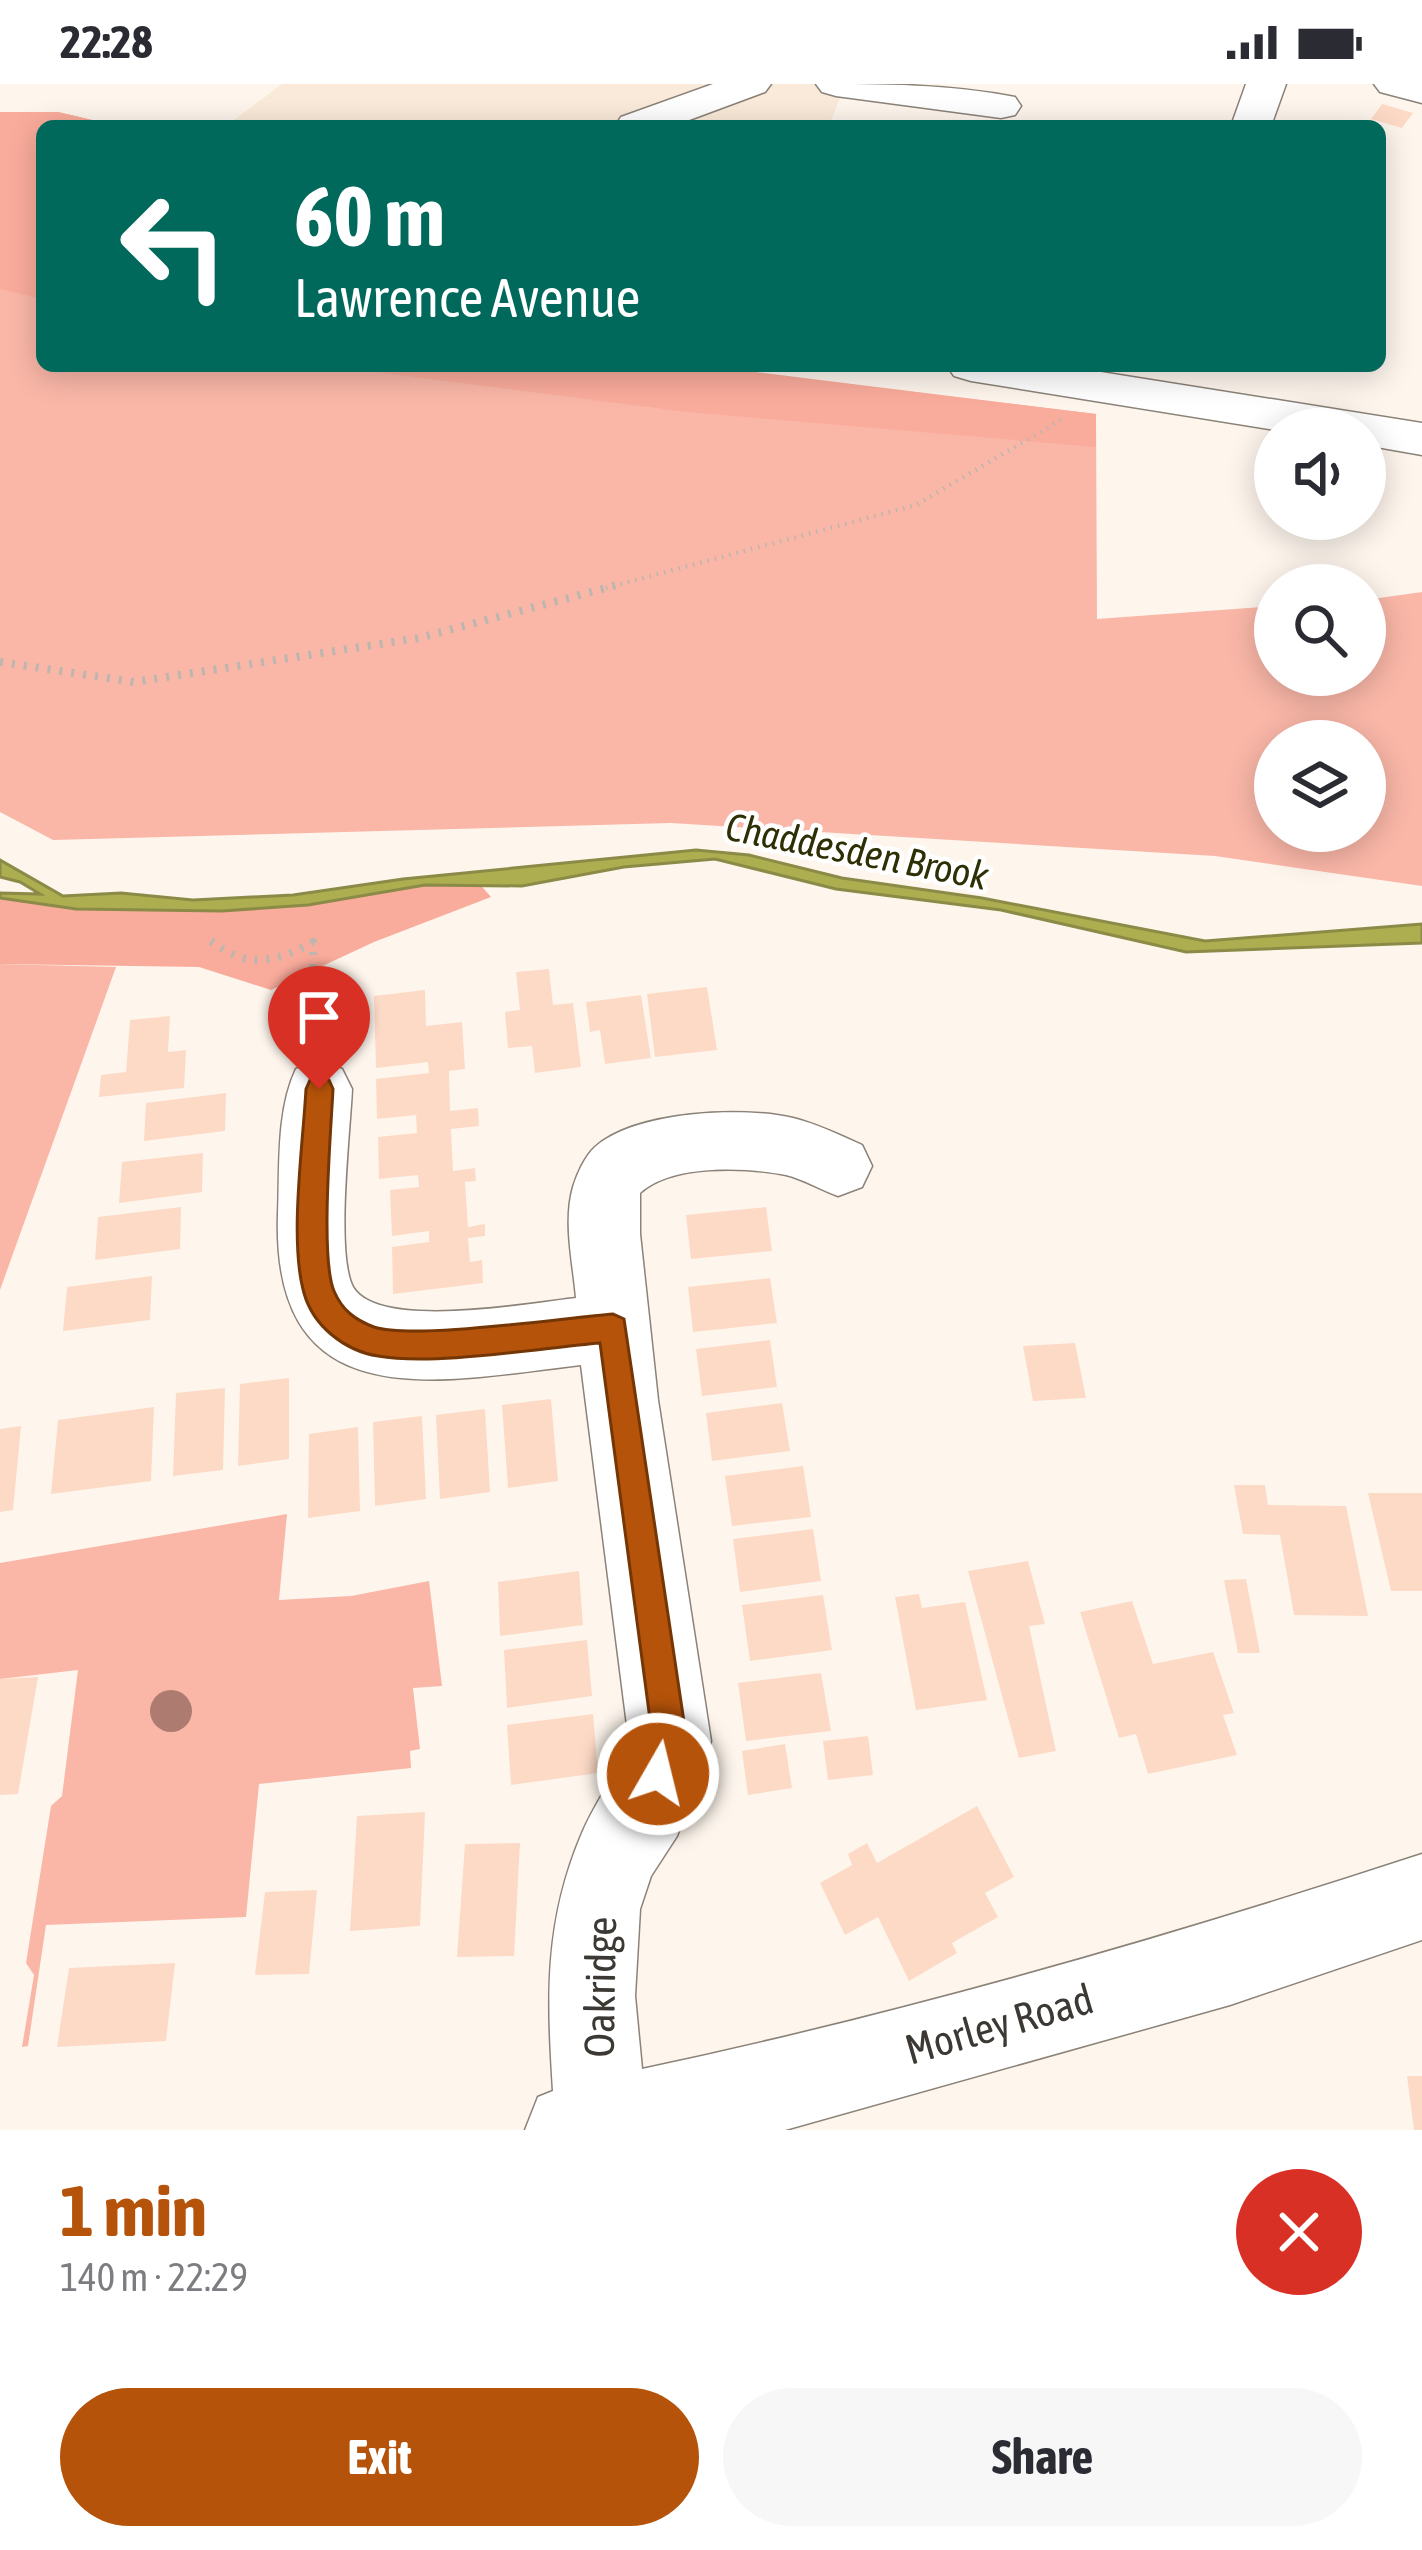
<!DOCTYPE html>
<html lang="en">
<head>
<meta charset="utf-8">
<style>
  :root { --surface:#fff; --page:#f7f7f7; --text:#2b2b33; --muted:#7c7c81; --accent:#b45309 }
  body { margin:0; font-family:"Asap Condensed",sans-serif; background:var(--page); color:var(--text); height:100vh; display:flex; flex-direction:column; font-size:45px; white-space:nowrap }
  * { box-sizing:border-box; margin:0 }
  p { font-size:39px; color:var(--muted) }
  .icon { flex:none; width:66px; height:66px; fill:none; stroke:currentColor; stroke-width:2; stroke-linecap:round; stroke-linejoin:round }
  .map { position:relative; height:2046px; overflow:hidden }
  .sheet { display:flex; flex-direction:column; background:var(--surface); flex:1 }
  .sheet>* { flex:none }
  .top-card { position:absolute; left:36px; top:36px; width:1350px; height:252px; border-radius:18px; box-shadow:0 6px 30px #0003; background:#00695c; color:#fff; overflow:hidden }
  .buttons { position:absolute; left:1254px; top:324px; display:grid; gap:24px }
  .buttons a { display:grid; place-items:center; width:132px; height:132px; border-radius:50%; background:var(--surface); box-shadow:0 6px 30px #0003; font-size:60px }
  .pin { position:absolute; display:grid; place-items:center; width:102px; height:102px; color:#fff; margin:-123px -51px; border-radius:50% 50% 50% 0; rotate:-45deg; box-shadow:0 0 12px #0007 }
  .pin .icon { rotate:45deg }
  .me { position:absolute; width:132px; margin:-66px; rotate:8deg; stroke-linejoin:round; filter:drop-shadow(0 0 9px #0008) }
  .turn { display:flex; align-items:center; gap:42px; height:252px; padding:0 60px; font-size:54px }
  .turn .icon { width:156px; height:156px; stroke-width:2.5 }
  .turn b { display:block; font-size:84px; line-height:102px }
  .round { display:grid; place-items:center; flex:none; width:126px; height:126px; border-radius:63px; background:var(--page) }
  .headline { display:flex; align-items:center; justify-content:space-between; height:204px; padding:0 60px }
  h1 { font-size:72px; font-weight:700; line-height:90px; color:var(--accent) }
  .action { display:flex; gap:24px; margin-top:auto; padding:24px 60px }
  .action a { flex:1; height:138px; border-radius:72px; background:var(--accent); color:#fff; font-size:48px; font-weight:700; line-height:138px; text-align:center }
  .action a+a { background:var(--page); color:var(--text) }
  .status { display:flex; justify-content:space-between; align-items:center; height:84px; padding:0 60px; background:var(--surface); direction:ltr }
  .status svg { height:33px; fill:currentColor }
  .map>svg:first-child { display:block }
</style>
</head>
<body>
<div class="status"><b>22:28</b><svg viewBox="0 0 49 12"><path d="M0 12V9h3v3zM5 12V6h3v6zM10 12V3h3v9zM15 12V0h3v12zM26 1h20v11H26zM47 4h2v5h-2z"/></svg></div>
<div class="map">
<svg width="1422" height="2046" viewBox="0 0 1422 2046">
  <rect width="100%" height="100%" fill="#fef6ed"/>
  <path fill="#faead9" d="M282,0H879L968,11L842,9L829,42H226Z"/>
  <path fill="#fab7a8" fill-rule="evenodd" d="M58,28L118,42H42V282H698L1096,330L1097,535L1275,522V591H1365V516L1422,508V802L1215,772L671,739L53,756L0,728V29ZM1275,657H1365V747H1275Z
    M0,880L116,883L0,1206Z
    M287,1430L279,1516L351,1512L429,1497L442,1602L413,1604L420,1665L410,1667L411,1684L259,1700L246,1833L46,1841L28,1962L22,1963L34,1891L26,1879L51,1722L62,1712L78,1586L0,1595V1479Z"/>
  <path fill="#faac9c" d="M0,28H58L118,42H42V215L0,205Z
    M328,282H739V286L1096,330V363L687,328Z
    M478,798L491,813L374,858L271,906L199,883L0,880V814L76,825L308,821L414,802Z"/>
  <path fill="#adae4f" stroke="#8b8b47" stroke-width="3" d="M696,766L749,771L842,794L982,814L1205,857L1422,840V859L1186,868L1001,826L836,805L715,775L624,783L522,802L425,801L308,821L222,827L76,825L0,814V809L40,810L20,798L0,793V776L63,812L121,809L193,816L293,811L403,795Z"/>
  <path fill="#fddac6" d="M1382,20L1413,29L1402,44L1371,35Z
    M549,885L553,921L573,919L581,983L535,989L532,962L508,964L505,928L520,926L516,888Z
    M707,903L717,966L655,973L647,910Z
    M425,906L426,942L462,938L465,985L449,987L450,1027L478,1024L479,1042L451,1045L453,1087L475,1084L476,1097L465,1098L468,1143L485,1140V1152L468,1154L470,1178L482,1176L483,1199L393,1210L392,1163L429,1158V1147L392,1152L390,1106L419,1103L418,1091L379,1095L378,1053L417,1049L416,1031L377,1035L376,995L429,989L428,978L376,984L374,912Z
    M641,911L651,974L605,980L600,946L590,948L586,918Z
    M170,932L168,968L186,966L184,1004L99,1013L101,991L126,988L130,936Z
    M226,1009L225,1047L144,1057L146,1019Z
    M203,1069L202,1108L119,1119L122,1078Z
    M181,1123L180,1165L95,1176L98,1133Z
    M766,1123L772,1167L691,1175L686,1131Z
    M152,1192L150,1236L63,1247L67,1203Z
    M770,1194L777,1239L693,1248L688,1203Z
    M770,1256L777,1303L702,1312L696,1265Z
    M1075,1259L1086,1314L1033,1317L1023,1262Z
    M289,1294V1375L238,1382L240,1300Z
    M225,1304L223,1386L173,1392L176,1309Z
    M551,1315L558,1397L508,1404L502,1321Z
    M782,1319L790,1367L712,1377L706,1329Z
    M154,1323L151,1397L51,1410L58,1336Z
    M485,1325L490,1408L440,1415L436,1331Z
    M422,1332L426,1415L375,1422L373,1338Z
    M21,1342L13,1426L0,1428V1345Z
    M358,1343L360,1427L308,1434L309,1350Z
    M803,1382L811,1433L732,1442L725,1392Z
    M1234,1401H1265L1268,1421L1346,1422L1368,1532L1294,1531L1280,1451L1243,1450Z
    M1368,1409H1422V1507H1391Z
    M813,1445L821,1497L740,1508L733,1455Z
    M1028,1477L1045,1540L1029,1542L1056,1667L1019,1674L968,1487Z
    M579,1487L583,1541L500,1552L498,1498Z
    M1246,1495L1260,1569H1238L1224,1496Z
    M919,1510L922,1524L965,1518L987,1616L916,1626L895,1513Z
    M823,1511L832,1566L750,1577L742,1521Z
    M1132,1517L1153,1580L1213,1568L1234,1629L1223,1631L1237,1671L1148,1690L1136,1650L1119,1654L1080,1528Z
    M587,1556L592,1612L507,1624L504,1566Z
    M821,1589L831,1647L746,1657L738,1599Z
    M38,1593L18,1710L0,1711V1595Z
    M593,1630L598,1689L511,1701L507,1641Z
    M868,1652L873,1691L828,1696L823,1657Z
    M785,1660L792,1704L748,1711L742,1667Z
    M977,1722L1014,1793L985,1809L998,1833L952,1859L957,1869L909,1897L878,1833L845,1851L820,1799L852,1781L848,1770L867,1759L877,1779Z
    M425,1728L420,1842L350,1847L357,1732Z
    M520,1759L514,1872L457,1873L465,1760Z
    M317,1806L309,1890L255,1891L265,1808Z
    M175,1879L166,1957L57,1963L69,1884Z
    M1407,1992H1422V2046H1414Z"/>
  <g fill="none" stroke-linecap="round" stroke-linejoin="round">
    <g stroke="#8b8278" stroke-width="3">
      <path id="minor" d="M713,0H771L765,8L673,42H615L621,33Z
        M816,0C883,0 950,0 1015,13L1021,22L1015,31L1001,34L836,12L822,8Z
        M1246,0H1286L1271,42H1231Z
        M1374,0H1422V19L1380,8Z
        M947,282H1063L1422,339V371L1365,361V345L1275,346L971,297L954,292Z
        M319,977L342,985L352,1005C350,1049 336,1164 352,1201C374,1248 531,1219 576,1214C573,1179 563,1138 573,1103C577,1090 585,1072 595,1063C635,1027 743,1022 793,1034C817,1040 840,1051 862,1061L872,1082L862,1103L838,1112C821,1106 803,1095 786,1091C745,1083 672,1080 640,1109V1150L658,1316L711,1657L677,1752L651,1792L640,1825L635,1912L642,1985C906,1929 1166,1854 1422,1770V1856L1230,1921L785,2046H525L538,2013L553,2007C547,1913 544,1838 582,1749C596,1716 615,1694 629,1657L581,1281C437,1298 271,1337 278,1130C280,1084 276,1027 296,985Z"/>
    </g>
    <path stroke="#bcb6ae" stroke-width="4.5" stroke-dasharray="1.5 6" stroke-linecap="butt" d="M606,504L916,421L1064,334"/>
    <path stroke="#bcb6ae" stroke-width="8" stroke-dasharray="3 9" stroke-linecap="butt" d="M0,578L134,598L419,554L617,501
      M211,857C247,885 275,879 313,858V956"/>
    <use href="#minor" fill="#fff" fill-rule="evenodd"/>
  </g>
  <circle fill="#ad7b6f" cx="171" cy="1627" r="21"/>
  <path fill="#b45309" stroke="#753606" stroke-width="3" d="M319,993L329,996L333,1005C331,1047 320,1174 334,1207C342,1226 355,1236 374,1243C415,1256 562,1234 613,1230L624,1235L687,1658L671,1702L658,1707L646,1702L641,1690L653,1658L600,1259C540,1264 434,1282 378,1272C345,1267 313,1242 304,1209C289,1157 303,1061 306,1005L310,996Z"/>
  <g text-anchor="middle" stroke-width="9" stroke-linejoin="round" paint-order="stroke">
    <g font-size="39" font-style="italic" fill="#2f2f05" stroke="#fff">
      <text transform="translate(857 767) rotate(11)" y="14">Chaddesden Brook</text>
    </g>
    <g font-size="42" fill="#3c3834" stroke="#fff">
      <text transform="translate(600 1903) rotate(-89)" y="15">Oakridge</text>
      <text transform="translate(999 1940) rotate(-16)" y="15">Morley Road</text>
    </g>
  </g>
</svg>
<div class="buttons">
<a><svg class="icon" aria-label="sound" viewBox="0 0 24 24"><path d="M4 9h4l5-4v14l-5-4H4zM17 9q2 3 0 6"/></svg></a>
<a><svg class="icon" aria-label="search" viewBox="0 0 24 24"><circle cx="10" cy="10" r="6"/><path d="M15 15l6 6"/></svg></a>
<a><svg class="icon" aria-label="layers" viewBox="0 0 24 24"><path d="M12 4l9 5-9 5-9-5zM3 14l9 5 9-5"/></svg></a>
</div>
<div class="pin" style="left:319px;top:1005px;background:#d93025"><svg class="icon" aria-label="arrive" viewBox="0 0 24 24"><path d="M6 21V4h12l-3 4 3 4H6"/></svg></div>
<svg class="me" style="left:658px;top:1690px" viewBox="-20 -20 40 40"><circle r="17" fill="#b45309" stroke="#fff" stroke-width="3"/><path d="M0-11L8 9 0 5-8 9z" fill="#fff"/></svg>
<div class="top-card">
<div class="turn"><svg class="icon" aria-label="left" viewBox="0 0 24 24"><path d="M17 20v-9H6M10 6l-5 5 5 5"/></svg><div><b>60 m</b>Lawrence Avenue</div></div>
</div>
</div>
<section class="sheet">
<div class="headline"><div><h1>1 min</h1><p>140 m · 22:29</p></div><a class="round" style="background:#d93025;color:#fff"><svg class="icon" aria-label="close" viewBox="0 0 24 24"><path d="M6 6l12 12M18 6L6 18"/></svg></a></div>
<div class="action"><a>Exit</a><a>Share</a></div>
</section>
</body>
</html>
